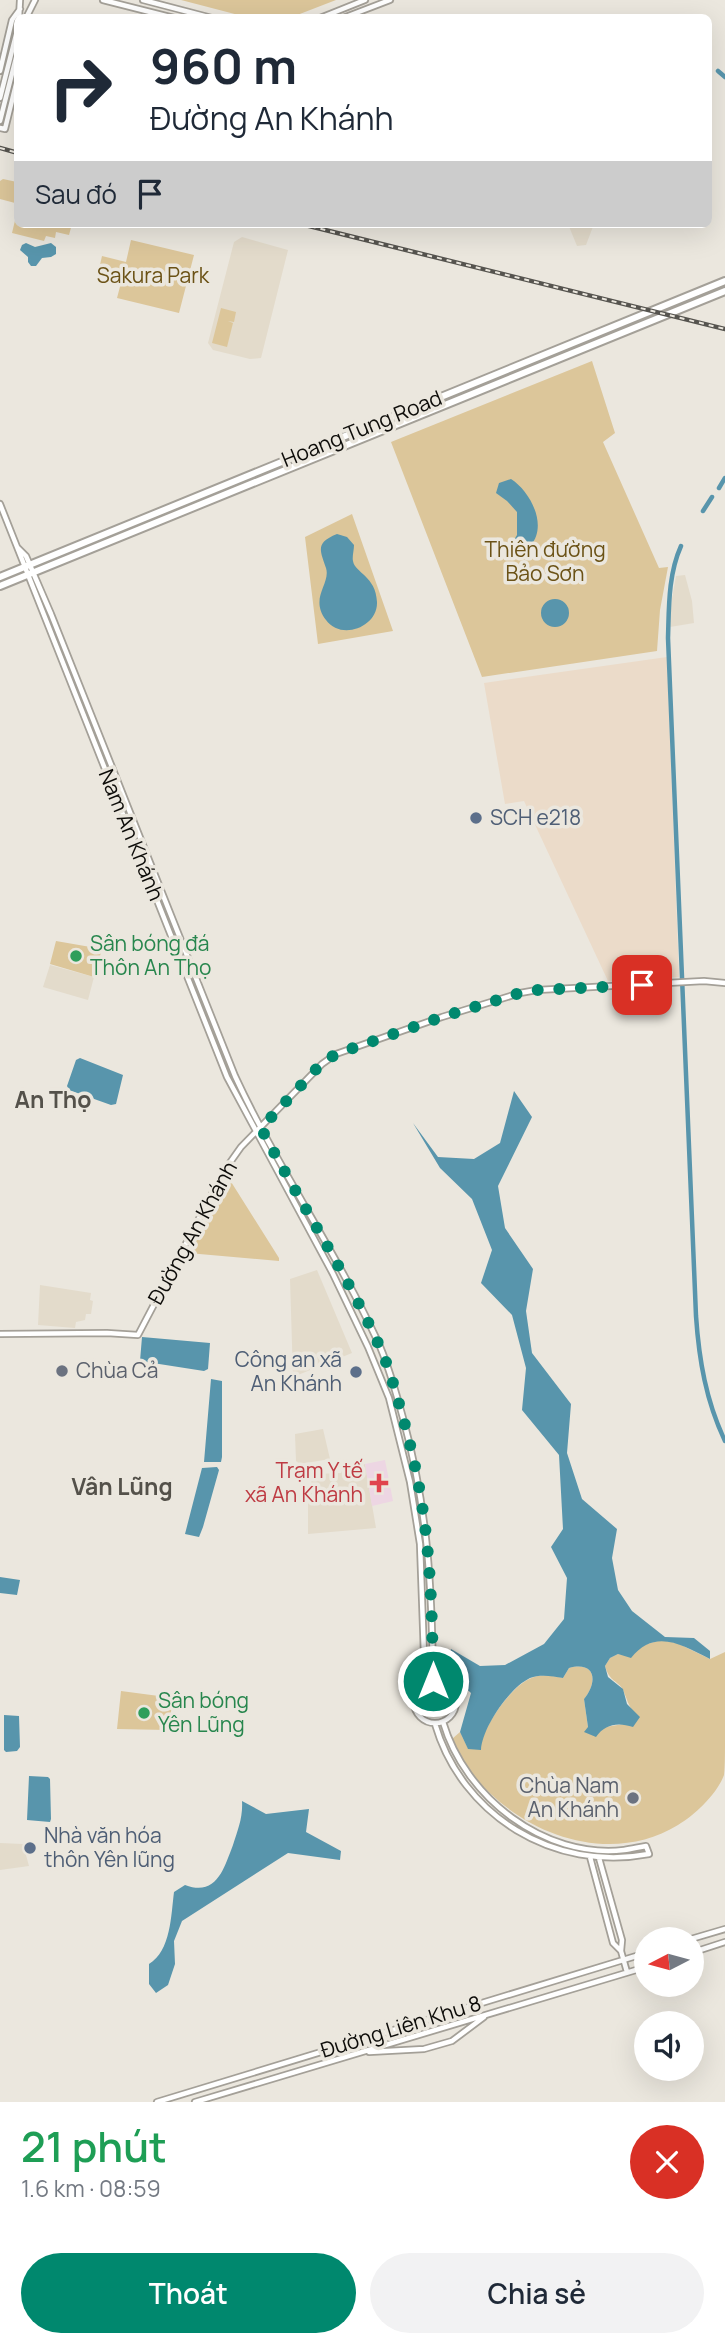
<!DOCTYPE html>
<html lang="vi">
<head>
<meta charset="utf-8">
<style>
  :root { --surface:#fff; --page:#f2f2f3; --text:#1f2937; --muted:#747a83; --accent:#00886e }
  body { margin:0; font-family:Manrope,sans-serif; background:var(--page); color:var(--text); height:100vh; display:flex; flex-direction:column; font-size:26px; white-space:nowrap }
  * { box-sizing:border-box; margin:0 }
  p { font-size:23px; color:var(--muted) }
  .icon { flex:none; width:38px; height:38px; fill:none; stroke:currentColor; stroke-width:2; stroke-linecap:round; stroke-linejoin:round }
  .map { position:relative; height:2102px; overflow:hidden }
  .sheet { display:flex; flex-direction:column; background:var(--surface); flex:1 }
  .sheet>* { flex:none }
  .banner { position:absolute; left:14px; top:14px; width:698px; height:214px; border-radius:10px; box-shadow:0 7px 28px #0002; background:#fff; color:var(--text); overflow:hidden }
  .needle { width:46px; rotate:264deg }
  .tools { position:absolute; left:634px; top:1927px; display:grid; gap:14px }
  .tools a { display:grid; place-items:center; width:70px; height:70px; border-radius:50%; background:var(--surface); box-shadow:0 7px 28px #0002; font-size:35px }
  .pin { position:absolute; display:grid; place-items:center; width:60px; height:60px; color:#fff; margin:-30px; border-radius:14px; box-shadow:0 4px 10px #0006 }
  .me { position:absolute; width:77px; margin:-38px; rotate:0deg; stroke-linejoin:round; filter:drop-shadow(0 0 5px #0008) }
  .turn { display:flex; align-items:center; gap:24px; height:147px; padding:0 21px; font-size:32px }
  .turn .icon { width:91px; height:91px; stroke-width:2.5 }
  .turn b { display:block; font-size:49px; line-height:60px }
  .then { display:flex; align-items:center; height:66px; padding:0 21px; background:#0003; gap:14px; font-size:26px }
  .round { display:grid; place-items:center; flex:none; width:74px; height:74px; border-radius:37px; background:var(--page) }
  .head { display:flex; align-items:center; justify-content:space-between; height:119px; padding:0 21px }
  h1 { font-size:42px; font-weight:600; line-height:52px; color:#1e9e55 }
  .button { display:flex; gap:14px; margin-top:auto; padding:14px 21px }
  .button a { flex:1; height:80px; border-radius:42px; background:var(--accent); color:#fff; font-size:28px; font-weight:600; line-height:80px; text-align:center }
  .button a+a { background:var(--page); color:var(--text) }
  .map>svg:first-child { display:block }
</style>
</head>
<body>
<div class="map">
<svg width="725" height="2102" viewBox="0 0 725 2102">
  <rect width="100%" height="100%" fill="#ebe7de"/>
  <path fill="#e3dbcb" d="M568,224H594L586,245L577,246Z
    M242,237L288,250L261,358L250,359L213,350L208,343L234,242Z
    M685,575L692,601L694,623L670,627L671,604L676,576Z
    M50,965L94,977L88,1000L43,987Z
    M317,1270L352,1353L293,1377L290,1279Z
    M40,1285L91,1293L90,1300L93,1301L91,1314H86L85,1320L76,1322L75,1328L38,1325Z
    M323,1429L330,1459L300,1464L296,1461L295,1434Z
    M365,1464L376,1528L308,1534V1490L313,1478L317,1474L341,1473L343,1469Z
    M0,1843L23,1844L29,1866L0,1870Z"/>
  <path fill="#ebdbc9" d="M667,657L679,977L608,981L524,801L505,804L484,683Z"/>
  <path fill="#edd6e3" d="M385,1460L393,1501L372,1506L365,1464Z"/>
  <path fill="#dcc69a" d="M181,0H336L292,17L250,18Z
    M3,179L17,182L15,203L0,199V181Z
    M17,212L18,224H72L69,235L56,232L55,238L46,236L44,241L12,233Z
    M131,240L194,255L179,313L117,298L123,275L99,269L102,256L126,262Z
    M221,308L236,312L234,322L228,321L233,323L227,347L212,343Z
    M592,361L615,433L603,442L659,568L668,567L660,610L657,651L482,677L391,442Z
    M352,514L393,631L318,644L305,537Z
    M56,941L102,949L94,977L50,964Z
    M228,1177L279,1258V1261L188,1253Z
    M661,1640L677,1643L710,1659L725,1652C725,1683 725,1713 725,1743C725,1752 725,1767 724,1775C717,1794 695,1815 678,1825C618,1862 541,1841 492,1795C474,1780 463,1759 452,1739L460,1732L468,1748L481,1742C487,1722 513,1683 534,1677C544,1674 553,1676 563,1678L569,1668C596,1661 598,1682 584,1699L588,1727L598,1733L605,1727L624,1724L634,1713C628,1705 627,1699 623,1690C618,1680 610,1683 605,1666L610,1658L618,1654L625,1655L647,1644Z
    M121,1691L174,1698L167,1730L117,1729Z"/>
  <path fill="#5895ac" d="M26,243L35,247L51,243L56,247V254L51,257L42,258L36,266H31L28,262V257L20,250L22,245Z
    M511,479C530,491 548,525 531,545L520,544L514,540L517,535V512L507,501L496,493L499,483Z
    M337,534L347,537L354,545C354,550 352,557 353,561C355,573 376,576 377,602C378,627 341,641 326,620C309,598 331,584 326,568C320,550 315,543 337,534Z
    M541 613a14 14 0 1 1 28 0a14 14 0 1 1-28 0Z
    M80,1058L123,1075L116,1104L111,1105L69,1090L67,1086L76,1060Z
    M514,1091L532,1117L498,1186L505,1228L533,1269L526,1311L532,1353L571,1404L567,1453L582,1499L617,1529L612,1558L618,1590L632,1611L665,1637L694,1638L710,1651V1659C682,1645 655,1628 631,1658L618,1654L610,1658L605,1666L608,1677L623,1689L627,1704L640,1717L633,1727C618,1722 605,1724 596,1737L584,1732L588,1727L584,1699C598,1682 596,1661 569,1668L563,1678C552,1676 540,1674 530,1678C509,1688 482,1728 481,1750L468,1749L460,1732L471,1693L446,1670L451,1649L480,1666L505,1665L544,1644L564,1619L567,1578L551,1547L563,1529L559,1455L522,1410L526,1368L512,1315L481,1283L492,1250L472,1199L440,1168L413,1123L438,1157L474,1159L500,1143Z
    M142,1337L210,1343L208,1369L204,1371L140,1361Z
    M211,1379L222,1381V1457L221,1462H204Z
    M217,1467L219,1470L203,1527L199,1537L185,1534L202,1468Z
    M0,1577L20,1580L17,1595L0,1593Z
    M4,1715L19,1716L20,1747L17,1751L6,1752L4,1750Z
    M29,1776L48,1777L50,1779L51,1819L50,1822L27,1820Z
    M242,1801L266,1814L309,1809L306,1832L341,1851L340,1860L288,1853L182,1921L174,1941L175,1964L168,1985L156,1993L149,1984V1964C171,1951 171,1915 174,1892L185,1885C217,1897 224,1868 233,1845C238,1829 243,1818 242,1801Z"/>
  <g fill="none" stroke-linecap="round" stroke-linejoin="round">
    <path stroke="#5895ac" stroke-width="4.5" d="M718,71L725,77
      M719,488L725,478
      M703,511L712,497
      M681,546C668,575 669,608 668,638L696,1316C699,1360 706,1401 725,1441"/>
    <g stroke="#a4a098" stroke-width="8">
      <path id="tertiary" d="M103,0L174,18
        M143,0L212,18
        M19,18L20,0
        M26,18L35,0
        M320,18L365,0
        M343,18L390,0
        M0,71L12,20L20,9
        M0,98L18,27
        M0,121L18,50
        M0,128L5,129L18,76
        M0,504L227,1077L333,1274L368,1347L389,1398L410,1482L420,1544L425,1683
        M18,548L26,556L51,614L235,1076C277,1167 336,1251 378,1342C389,1366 396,1393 403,1418C428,1509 432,1587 433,1681
        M0,1334L107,1333L138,1335L224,1171L241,1147L322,1064L336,1054L442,1017L520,993L537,990L704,981L725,983
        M414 1702a21 21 0 1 1 42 0a21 21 0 1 1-42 0Z
        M435,1724C462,1816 554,1872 649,1854L646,1846C639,1847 632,1849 624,1850C544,1859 465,1797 443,1722
        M590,1857L613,1943L621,1951
        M599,1858L622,1940L621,1951L627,1972
        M691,1939L725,1929
        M691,1953L725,1942
        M369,2052L424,2049L452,2041L484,2017
        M157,2102L646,1953
        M195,2102L646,1967"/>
    </g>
    <g stroke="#a4a098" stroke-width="10">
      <path id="primary" d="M0,577L725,281
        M0,586L725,291"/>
    </g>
    <use href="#tertiary" stroke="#fff" stroke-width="4.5"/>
    <use href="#primary" stroke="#fff" stroke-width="6"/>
    <g stroke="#56544f" stroke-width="4.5">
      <path id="rail" d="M0,148L18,153
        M301,224L725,329"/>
    </g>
    <use href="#rail" stroke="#ebe7de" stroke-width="2" stroke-dasharray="5" stroke-linecap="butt"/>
  </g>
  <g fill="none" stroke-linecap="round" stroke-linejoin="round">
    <path stroke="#00886e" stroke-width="12" stroke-dasharray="0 21.6" d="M433,1681C432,1587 429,1509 403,1418C396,1393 389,1366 378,1343C344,1269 299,1201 261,1128L321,1064L336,1054L442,1017L520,993L537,990L642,985"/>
  </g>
  <g fill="#5c6f8a" stroke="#ebe7de" stroke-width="2.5">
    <circle cx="476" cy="818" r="7"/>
    <circle cx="356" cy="1372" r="7"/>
    <circle cx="30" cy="1848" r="7"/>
  </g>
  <g fill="#2e9e5b" stroke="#ebe7de" stroke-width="2.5">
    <circle cx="76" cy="956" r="7"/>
    <circle cx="144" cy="1713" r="7"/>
  </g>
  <g fill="#6b7280" stroke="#ebe7de" stroke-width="2.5">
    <circle cx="62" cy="1371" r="7"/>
    <circle cx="633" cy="1798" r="7"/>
  </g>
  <path fill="#e0444e" stroke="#ebe7de" stroke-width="2.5" d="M375.5 1472.5h7v7h7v7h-7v7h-7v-7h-7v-7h7z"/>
  <g text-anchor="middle" stroke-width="7" stroke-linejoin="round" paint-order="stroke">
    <g font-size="21" fill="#6b5216" stroke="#ebe7de">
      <text x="153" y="283">Sakura Park</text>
      <text x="545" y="557">Thiên đường<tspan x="545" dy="24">Bảo Sơn</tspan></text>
    </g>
    <g font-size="21" fill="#0d0c09" stroke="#ebe7de">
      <text transform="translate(362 429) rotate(-22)" y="7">Hoang Tung Road</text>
      <text transform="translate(131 835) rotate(68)" y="7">Nam An Khánh</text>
      <text transform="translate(193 1233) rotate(-61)" y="7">Đường An Khánh</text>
      <text transform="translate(401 2027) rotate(-17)" y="7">Đường Liên Khu 8</text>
    </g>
    <g font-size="21" fill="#4e5e75" stroke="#ebe7de" text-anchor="start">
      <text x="490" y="825">SCH e218</text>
      <text x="342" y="1367" text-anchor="end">Công an xã<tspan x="342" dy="24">An Khánh</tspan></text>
      <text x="44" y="1843">Nhà văn hóa<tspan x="44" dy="24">thôn Yên lũng</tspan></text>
    </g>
    <g font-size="21" fill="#27864d" stroke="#ebe7de" text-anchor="start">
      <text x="90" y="951">Sân bóng đá<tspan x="90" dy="24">Thôn An Thọ</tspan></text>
      <text x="158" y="1708">Sân bóng<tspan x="158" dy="24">Yên Lũng</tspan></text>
    </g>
    <g font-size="21" fill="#5b616d" stroke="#ebe7de" text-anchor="start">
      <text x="76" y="1378">Chùa Cả</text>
      <text x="619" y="1793" text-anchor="end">Chùa Nam<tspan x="619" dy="24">An Khánh</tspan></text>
    </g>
    <g font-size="21" fill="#be3a42" stroke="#ebe7de" text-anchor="end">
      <text x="363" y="1478">Trạm Y tế<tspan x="363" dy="24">xã An Khánh</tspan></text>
    </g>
    <g font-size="23" font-weight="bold" fill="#54514a" stroke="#ebe7de">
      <text x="53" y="1108">An Thọ</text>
      <text x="122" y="1495">Vân Lũng</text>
    </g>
  </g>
</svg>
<div class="tools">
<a><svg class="needle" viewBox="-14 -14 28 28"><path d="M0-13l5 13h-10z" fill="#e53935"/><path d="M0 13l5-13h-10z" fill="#747a83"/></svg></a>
<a><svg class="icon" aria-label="sound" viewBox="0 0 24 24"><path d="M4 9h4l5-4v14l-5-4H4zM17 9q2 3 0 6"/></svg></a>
</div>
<div class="pin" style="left:642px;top:985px;background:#d93025"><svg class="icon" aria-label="arrive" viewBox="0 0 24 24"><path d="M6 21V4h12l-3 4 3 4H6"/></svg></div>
<svg class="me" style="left:433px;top:1681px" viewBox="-20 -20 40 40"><circle r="17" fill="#00886e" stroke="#fff" stroke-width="3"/><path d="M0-11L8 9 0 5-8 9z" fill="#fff"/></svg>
<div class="banner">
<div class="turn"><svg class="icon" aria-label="right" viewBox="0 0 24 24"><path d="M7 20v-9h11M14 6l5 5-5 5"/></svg><div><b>960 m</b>Đường An Khánh</div></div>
<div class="then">Sau đó<svg class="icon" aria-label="arrive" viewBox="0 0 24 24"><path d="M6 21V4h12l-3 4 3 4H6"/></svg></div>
</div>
</div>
<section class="sheet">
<div class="head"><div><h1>21 phút</h1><p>1.6 km · 08:59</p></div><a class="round" style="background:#d93025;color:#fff"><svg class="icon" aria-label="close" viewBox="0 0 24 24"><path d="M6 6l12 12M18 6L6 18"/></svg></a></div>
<div class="button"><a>Thoát</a><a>Chia sẻ</a></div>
</section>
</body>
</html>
